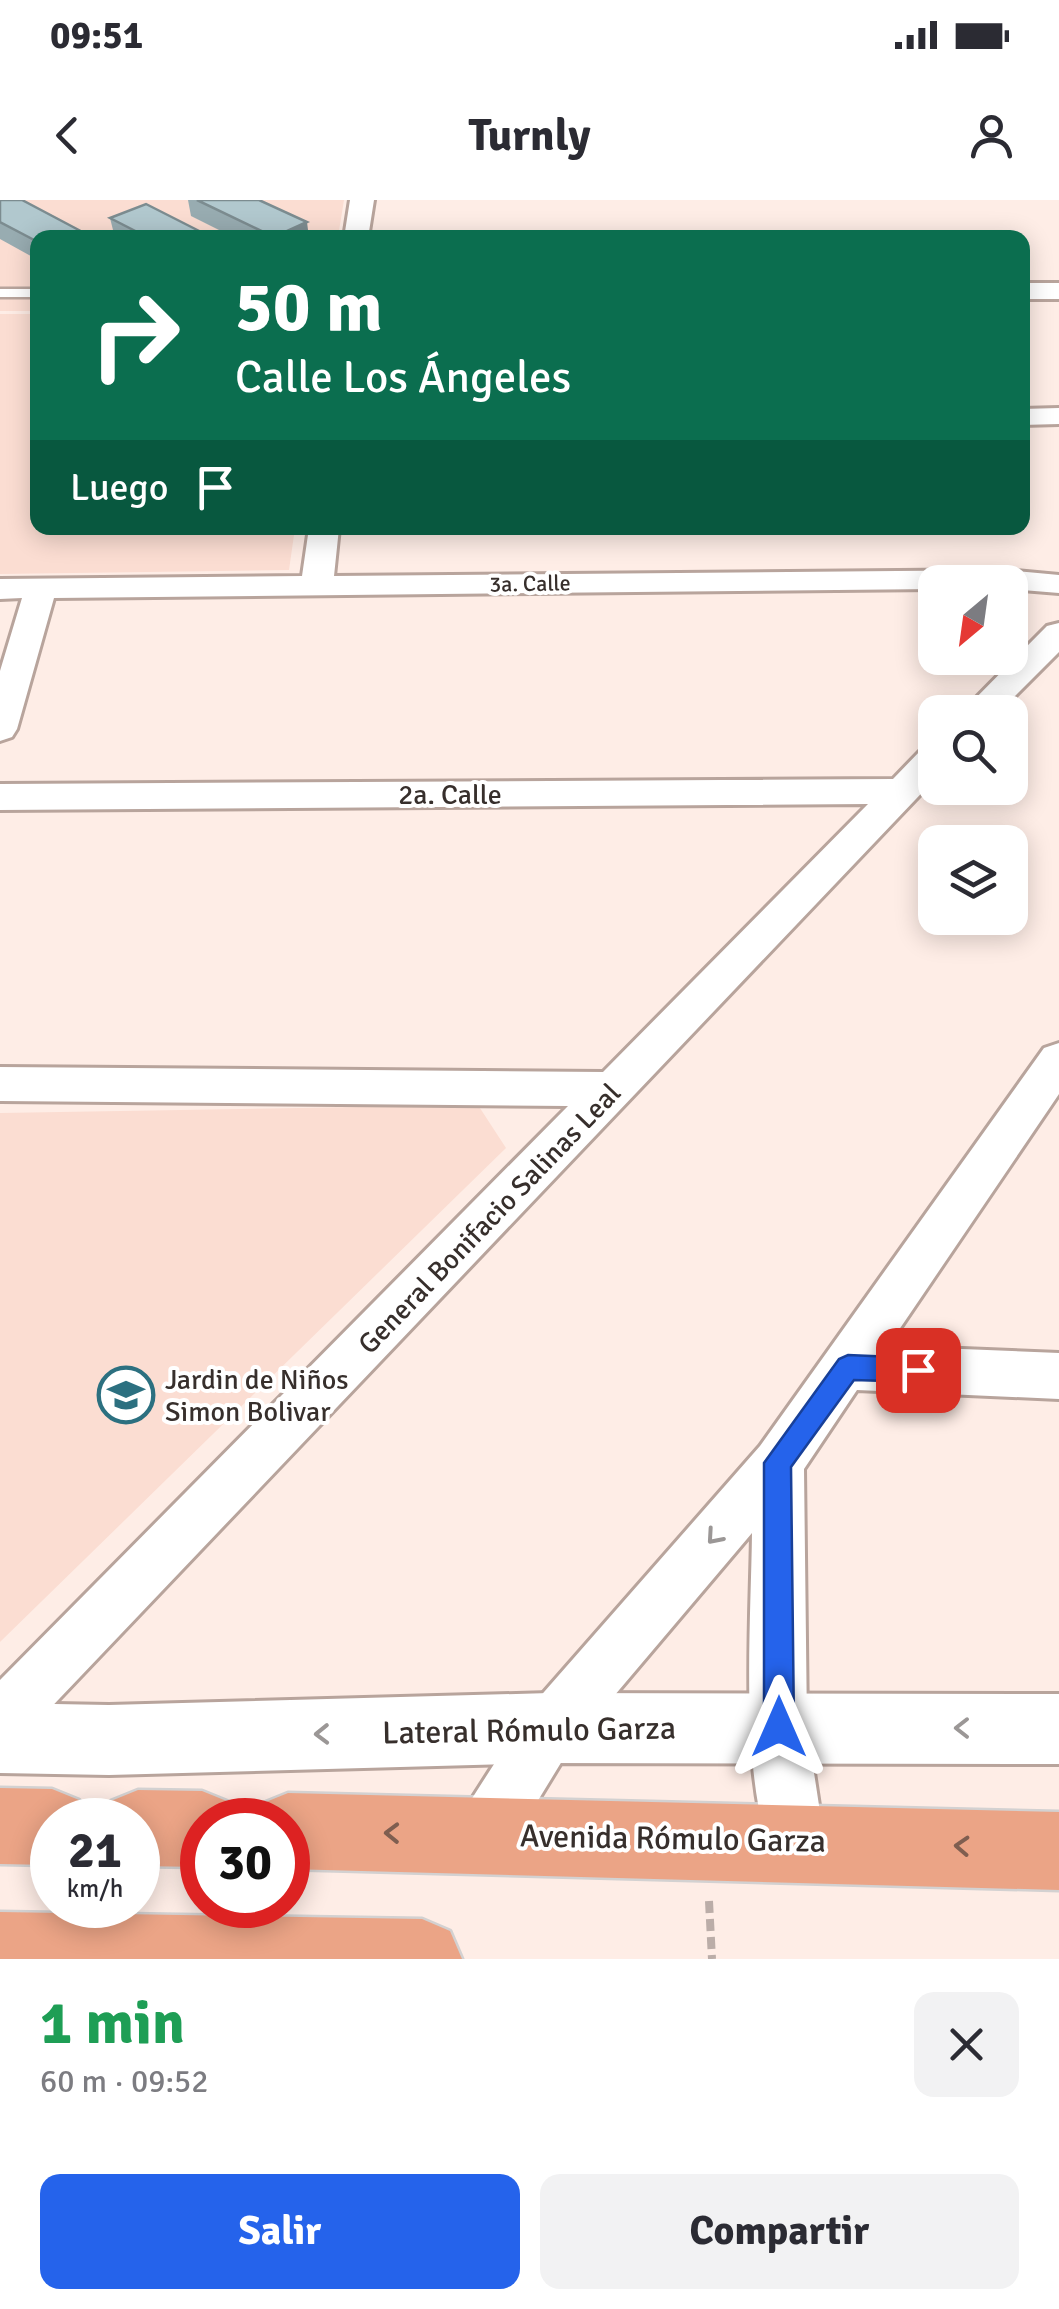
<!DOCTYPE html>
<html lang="es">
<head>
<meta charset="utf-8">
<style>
  :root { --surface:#fff; --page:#f2f2f3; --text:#2b2b33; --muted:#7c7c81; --accent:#2563eb }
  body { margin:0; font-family:Signika,sans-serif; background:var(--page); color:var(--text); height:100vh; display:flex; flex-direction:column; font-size:38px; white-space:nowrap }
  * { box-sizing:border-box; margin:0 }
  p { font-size:32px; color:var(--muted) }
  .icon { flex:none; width:55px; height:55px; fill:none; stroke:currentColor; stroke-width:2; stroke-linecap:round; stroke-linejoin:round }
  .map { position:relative; height:1759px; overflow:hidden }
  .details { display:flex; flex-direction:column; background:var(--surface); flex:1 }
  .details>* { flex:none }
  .top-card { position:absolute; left:30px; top:30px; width:1000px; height:305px; border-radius:20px; box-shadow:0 5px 25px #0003; background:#0b6e4f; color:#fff; overflow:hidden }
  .needle { width:65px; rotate:209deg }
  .buttons { position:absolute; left:918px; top:365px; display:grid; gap:20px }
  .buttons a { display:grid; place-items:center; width:110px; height:110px; border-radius:20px; background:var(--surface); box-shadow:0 5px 25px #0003; font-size:50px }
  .speed { position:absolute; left:30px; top:1598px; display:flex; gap:20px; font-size:50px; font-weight:700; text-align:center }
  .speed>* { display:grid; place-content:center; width:130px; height:130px; border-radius:50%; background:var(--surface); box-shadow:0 5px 25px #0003; line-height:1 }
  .speed small { font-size:25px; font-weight:400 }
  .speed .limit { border:15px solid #d22; background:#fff; color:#111 }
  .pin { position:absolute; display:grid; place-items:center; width:85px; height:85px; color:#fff; margin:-42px; border-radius:20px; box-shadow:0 5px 15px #0006 }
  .me { position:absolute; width:110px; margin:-55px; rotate:0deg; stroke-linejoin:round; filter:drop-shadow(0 0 8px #0008) }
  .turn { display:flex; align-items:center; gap:35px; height:210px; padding:0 40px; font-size:45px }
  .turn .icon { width:130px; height:130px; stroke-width:2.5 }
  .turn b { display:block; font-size:70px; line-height:85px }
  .then { display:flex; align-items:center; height:95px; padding:0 40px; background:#0003; gap:20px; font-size:38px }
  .round { display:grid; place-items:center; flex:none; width:105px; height:105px; border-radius:20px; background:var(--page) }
  .summary { display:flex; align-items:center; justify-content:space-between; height:170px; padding:0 40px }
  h1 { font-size:60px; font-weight:700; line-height:75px; color:#1e9e55 }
  .button { display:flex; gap:20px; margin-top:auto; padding:20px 40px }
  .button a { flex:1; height:115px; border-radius:20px; background:var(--accent); color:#fff; font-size:40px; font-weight:700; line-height:115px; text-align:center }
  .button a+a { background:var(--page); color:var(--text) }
  .status { display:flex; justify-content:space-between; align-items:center; height:70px; padding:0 50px; background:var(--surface); direction:ltr }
  .status svg { height:28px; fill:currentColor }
  header { display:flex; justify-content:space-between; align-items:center; height:130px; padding:0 40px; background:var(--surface); font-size:45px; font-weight:700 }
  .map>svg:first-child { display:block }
</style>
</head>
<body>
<div class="status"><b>09:51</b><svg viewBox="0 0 49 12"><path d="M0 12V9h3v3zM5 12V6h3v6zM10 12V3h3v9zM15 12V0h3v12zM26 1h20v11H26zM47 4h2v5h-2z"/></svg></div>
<header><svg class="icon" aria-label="back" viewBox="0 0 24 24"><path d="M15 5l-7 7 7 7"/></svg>Turnly<svg class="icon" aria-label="person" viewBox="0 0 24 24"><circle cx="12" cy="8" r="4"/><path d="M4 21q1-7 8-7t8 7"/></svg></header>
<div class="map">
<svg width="1059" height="1759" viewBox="0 0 1059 1759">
  <rect width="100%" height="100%" fill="#feede6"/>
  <path fill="#fbddd2" d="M0,0H344L338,37L38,38L37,111H0Z
    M0,114H37L38,328H295L289,370L0,374Z
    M478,905L506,948L0,1442V913Z"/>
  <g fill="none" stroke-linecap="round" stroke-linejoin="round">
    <g stroke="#b8a49c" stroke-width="5">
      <path id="service" d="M0,89H38V97H0Z"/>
    </g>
    <g stroke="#b8a49c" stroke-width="6">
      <path id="minor" d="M350,0H374L368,38H344Z
        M1022,83H1059V99H1022Z
        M1059,208V224L1022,225V209Z
        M309,328H339L334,376L1006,370L1059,375V393L1010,389V382H935V389L54,398L17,529L12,537L0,541V471L22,398L0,399V379L302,376Z
        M1059,423V452L999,512H962L1047,426Z
        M935,545V579L20,1540L0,1548V1480L568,906L0,901V867L603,872L868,604L0,610V584L893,579L922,549Z
        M1059,843V894L888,1146L1059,1153V1199L857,1190L804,1269L807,1527L824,1638L815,1659L794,1668L773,1659C739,1576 751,1424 752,1333L570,1548L504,1656L483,1665L462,1656L453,1635L462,1614L530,1508L760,1246L1044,848Z"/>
    </g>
    <g stroke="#b8a49c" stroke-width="6">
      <path id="tertiary" d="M550,1493L1059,1494V1564L550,1563L109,1575L0,1573V1503L109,1505Z"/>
    </g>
    <g stroke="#d3d1d1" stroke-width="5">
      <path id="primary" d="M0,1588L52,1589L79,1600L87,1620H52V1665L0,1664Z
        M138,1590L202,1591L229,1602L236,1620H202V1667L138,1666V1620H103L111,1601Z
        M288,1593L1059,1612V1690L288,1669V1620H254L261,1604Z
        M0,1712L422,1719L450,1731L462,1759H0Z"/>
    </g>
    <path stroke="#bbada8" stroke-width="8" stroke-dasharray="12 6" stroke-linecap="butt" d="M709,1701L712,1759"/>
    <use href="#service" fill="#fff" fill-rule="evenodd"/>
    <use href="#minor" fill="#fff" fill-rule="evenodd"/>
    <use href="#tertiary" fill="#fff" fill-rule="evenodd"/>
    <use href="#primary" fill="#eba486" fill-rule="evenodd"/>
  </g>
  <path fill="#98acb1" d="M0,0L92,37V38H38V60L0,39Z
    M188,0H259L309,38H235L191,16Z
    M110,18L213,38H115Z"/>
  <path fill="#7c8c90" d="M307,22L309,38H274Z"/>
  <path fill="#b1c8ce" stroke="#7c8c90" stroke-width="2.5" d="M0,0H22L92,37L38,38V42L0,22Z
    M197,0H259L307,22L274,37Z
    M146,4L213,38H149L110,18Z"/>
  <defs><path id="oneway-chevron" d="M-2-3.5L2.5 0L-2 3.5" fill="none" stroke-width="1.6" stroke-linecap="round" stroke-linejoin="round" transform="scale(2.5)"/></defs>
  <g stroke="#9b9796">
    <use href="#oneway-chevron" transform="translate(714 1337) rotate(131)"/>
    <use href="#oneway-chevron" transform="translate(962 1528) rotate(-180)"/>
    <use href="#oneway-chevron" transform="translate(322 1534) rotate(179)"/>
  </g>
  <g stroke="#7f5e50">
    <use href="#oneway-chevron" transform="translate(392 1633) rotate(-179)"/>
    <use href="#oneway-chevron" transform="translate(962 1646) rotate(-177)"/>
  </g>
  <path fill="#2563eb" stroke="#184099" stroke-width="2.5" d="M848,1155L918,1158L928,1161L931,1170L928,1179L918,1182L854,1180L791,1267L794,1527L790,1538L779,1542L768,1538L764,1527V1263L839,1159Z"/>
  <defs>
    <g id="school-ring" transform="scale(2.875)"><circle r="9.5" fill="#fff" stroke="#2c7080" stroke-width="1.5"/><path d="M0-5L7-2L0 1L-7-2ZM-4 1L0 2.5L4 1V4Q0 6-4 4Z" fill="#2c7080"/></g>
  </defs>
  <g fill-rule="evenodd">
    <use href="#school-ring" x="126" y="1195"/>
  </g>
  <g text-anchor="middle" stroke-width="8" stroke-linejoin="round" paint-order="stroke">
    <g font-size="22" fill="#372f2c" stroke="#fff">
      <text transform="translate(530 383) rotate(-1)" y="8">3a. Calle</text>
    </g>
    <g font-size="28" fill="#372f2c" stroke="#fff">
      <text x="450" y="604">2a. Calle</text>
      <text transform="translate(489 1018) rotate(-46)" y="10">General Bonifacio Salinas Leal</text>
    </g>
    <g font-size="28" fill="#372f2c" stroke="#fff" text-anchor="start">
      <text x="165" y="1189">Jardin de Niños<tspan x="165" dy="32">Simon Bolivar</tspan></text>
    </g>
    <g font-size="32" fill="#372f2c" stroke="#fff">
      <text transform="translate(529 1530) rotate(-1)" y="11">Lateral Rómulo Garza</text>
      <text transform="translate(673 1638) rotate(1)" y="11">Avenida Rómulo Garza</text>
    </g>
  </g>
</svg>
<div class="buttons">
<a><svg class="needle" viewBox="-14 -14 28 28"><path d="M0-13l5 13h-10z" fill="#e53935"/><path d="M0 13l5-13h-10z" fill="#7c7c81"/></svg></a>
<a><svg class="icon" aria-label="search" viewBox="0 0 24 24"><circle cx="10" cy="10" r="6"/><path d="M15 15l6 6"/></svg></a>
<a><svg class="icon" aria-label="layers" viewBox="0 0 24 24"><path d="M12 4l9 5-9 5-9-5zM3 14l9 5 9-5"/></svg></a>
</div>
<div class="speed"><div>21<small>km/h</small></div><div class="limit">30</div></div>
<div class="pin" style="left:918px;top:1170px;background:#d93025"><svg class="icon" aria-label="arrive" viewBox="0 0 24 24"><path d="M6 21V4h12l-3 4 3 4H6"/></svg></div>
<svg class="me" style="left:779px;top:1527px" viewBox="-20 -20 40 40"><path d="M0-17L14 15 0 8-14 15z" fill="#2563eb" stroke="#fff" stroke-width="4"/></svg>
<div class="top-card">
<div class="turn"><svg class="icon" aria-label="right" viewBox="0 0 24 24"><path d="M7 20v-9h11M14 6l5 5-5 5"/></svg><div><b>50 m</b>Calle Los Ángeles</div></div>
<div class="then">Luego<svg class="icon" aria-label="arrive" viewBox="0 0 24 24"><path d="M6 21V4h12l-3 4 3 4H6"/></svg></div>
</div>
</div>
<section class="details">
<div class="summary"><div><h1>1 min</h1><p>60 m · 09:52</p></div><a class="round"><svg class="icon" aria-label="close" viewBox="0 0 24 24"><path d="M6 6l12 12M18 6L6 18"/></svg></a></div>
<div class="button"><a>Salir</a><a>Compartir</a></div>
</section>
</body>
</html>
